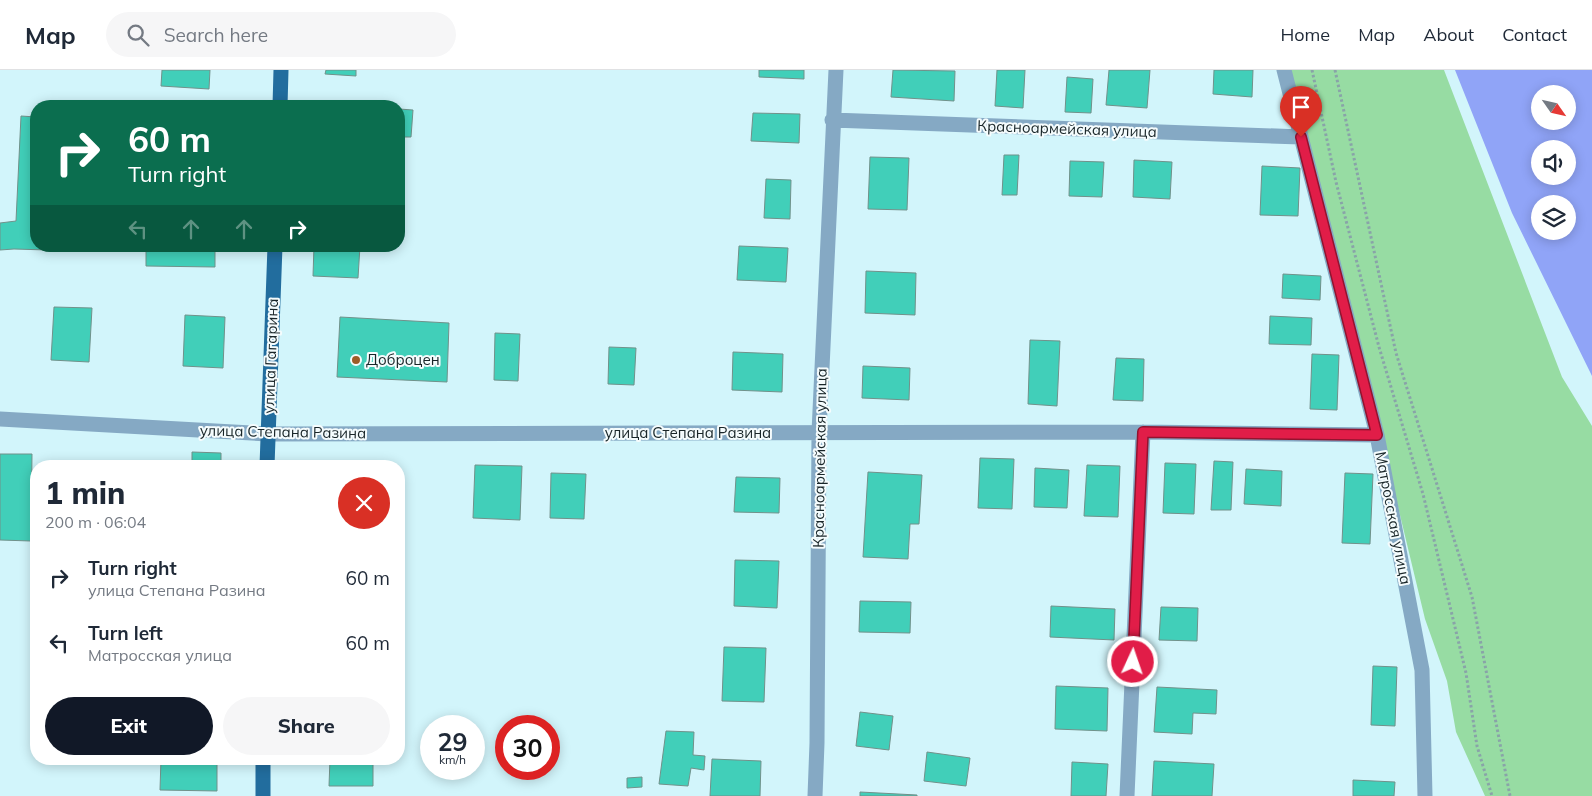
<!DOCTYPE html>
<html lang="en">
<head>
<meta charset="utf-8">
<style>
  :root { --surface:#fff; --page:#f6f6f7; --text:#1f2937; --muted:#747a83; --line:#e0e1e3; --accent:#111827 }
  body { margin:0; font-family:Mulish,sans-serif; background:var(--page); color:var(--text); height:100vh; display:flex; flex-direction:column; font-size:19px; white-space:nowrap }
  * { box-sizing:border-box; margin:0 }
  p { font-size:16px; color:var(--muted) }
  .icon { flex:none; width:28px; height:28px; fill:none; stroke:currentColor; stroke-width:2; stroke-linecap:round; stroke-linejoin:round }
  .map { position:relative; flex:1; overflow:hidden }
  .sheet { position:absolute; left:30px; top:390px; width:375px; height:305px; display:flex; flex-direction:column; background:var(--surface); border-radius:20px; box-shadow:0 2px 12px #0003 }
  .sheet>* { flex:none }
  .top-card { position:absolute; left:30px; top:30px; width:375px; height:152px; border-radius:20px; box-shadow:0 2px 12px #0003; background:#0b6e4f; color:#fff; overflow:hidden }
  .needle { width:32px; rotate:124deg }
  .fabs { position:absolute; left:1531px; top:15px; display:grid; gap:10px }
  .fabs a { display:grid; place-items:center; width:45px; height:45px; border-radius:50%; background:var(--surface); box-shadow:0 2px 12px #0003; font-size:25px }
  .speed { position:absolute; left:420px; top:645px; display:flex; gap:10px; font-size:25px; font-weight:700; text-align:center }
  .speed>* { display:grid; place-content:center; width:65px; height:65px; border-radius:50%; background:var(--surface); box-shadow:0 2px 12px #0003; line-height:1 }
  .speed small { font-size:12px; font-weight:400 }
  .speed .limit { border:8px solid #d22; background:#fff; color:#111 }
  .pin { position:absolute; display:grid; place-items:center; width:42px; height:42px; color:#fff; margin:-51px -21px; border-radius:50% 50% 50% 0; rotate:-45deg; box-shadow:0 0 5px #0007 }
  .pin .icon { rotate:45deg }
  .me { position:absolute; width:55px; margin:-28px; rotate:3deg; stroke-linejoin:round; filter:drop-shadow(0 0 4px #0008) }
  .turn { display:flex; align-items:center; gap:18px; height:105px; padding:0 15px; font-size:22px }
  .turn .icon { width:65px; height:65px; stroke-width:2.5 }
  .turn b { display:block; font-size:35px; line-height:42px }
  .lanes { display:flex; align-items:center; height:48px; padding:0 15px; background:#0003; justify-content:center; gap:25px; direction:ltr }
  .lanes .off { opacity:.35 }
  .round { display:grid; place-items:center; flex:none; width:52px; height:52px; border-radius:26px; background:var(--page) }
  .headline { display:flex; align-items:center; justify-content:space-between; height:85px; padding:0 15px }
  h1 { font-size:30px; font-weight:800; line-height:38px }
  .primary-button { display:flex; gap:10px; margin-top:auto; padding:10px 15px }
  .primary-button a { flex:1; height:58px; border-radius:30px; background:var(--accent); color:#fff; font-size:20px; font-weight:800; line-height:58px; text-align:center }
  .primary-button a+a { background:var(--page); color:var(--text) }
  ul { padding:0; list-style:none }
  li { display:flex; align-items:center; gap:15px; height:65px; padding:0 15px }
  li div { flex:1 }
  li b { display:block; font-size:19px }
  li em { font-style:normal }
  header { display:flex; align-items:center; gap:30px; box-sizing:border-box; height:70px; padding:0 25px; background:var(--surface); border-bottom:1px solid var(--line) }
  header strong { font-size:24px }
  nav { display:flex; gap:28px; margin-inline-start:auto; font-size:18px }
  .search { width:350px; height:45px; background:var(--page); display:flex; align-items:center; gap:12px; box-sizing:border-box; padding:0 18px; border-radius:28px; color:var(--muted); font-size:19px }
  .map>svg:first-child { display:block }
</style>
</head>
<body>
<header>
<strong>Map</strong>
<div class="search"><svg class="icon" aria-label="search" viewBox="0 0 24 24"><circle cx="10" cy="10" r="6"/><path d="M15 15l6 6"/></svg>Search here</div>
<nav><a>Home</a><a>Map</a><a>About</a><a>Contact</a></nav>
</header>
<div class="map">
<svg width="1592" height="726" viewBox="0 0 1592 726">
  <rect width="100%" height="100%" fill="#d2f5fb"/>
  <path fill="#97dca3" d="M1287,0H1444L1562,307L1592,356V726H1485L1456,662L1447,611L1425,549L1362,287Z"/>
  <path fill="#90a4f7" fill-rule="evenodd" d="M1455,0H1592V306L1512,143ZM1540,24H1568V51H1540ZM1540,79H1568V106H1540ZM1540,134H1568V161H1540Z"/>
  <path fill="#41cfb9" stroke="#71918a" d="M162,0H210L209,19L161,16Z
    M326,0H356V6L325,4Z
    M759,0H804V9L759,7Z
    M893,0L955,1L954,31L891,27Z
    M997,0H1025L1023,38L995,36Z
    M1109,0H1150L1147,38L1106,35Z
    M1214,0H1253L1252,27L1213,24Z
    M1067,7L1093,9L1091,43L1065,42Z
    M399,39L413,40L411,67H399Z
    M753,43L800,44L799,73L751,71Z
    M21,46L36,47V176H48V180L14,179L0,180V153L16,151Z
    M1004,85H1019L1017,125H1002Z
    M870,87L909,88L907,140L868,139Z
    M1134,90L1172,92L1170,129L1133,127Z
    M1070,91L1104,92L1102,127L1069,126Z
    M1262,96L1300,98L1298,146L1260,145Z
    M766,109L791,110L790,149L764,148Z
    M146,176H215V197L146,196Z
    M314,176H360L358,208L313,206Z
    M739,176L788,178L786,212L737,210Z
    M866,201L916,203L915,245L865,243Z
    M1283,204L1321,206L1320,230L1282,228Z
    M54,237L92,238L89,292L51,290Z
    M185,245L225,247L223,298L183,296Z
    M1270,246L1312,248L1311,275L1269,274Z
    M340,247L449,253L447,312L337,307Z
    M495,263L520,264L518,311L494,310Z
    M1030,270L1060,271L1057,336L1028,334Z
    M609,277L636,278L634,315L608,314Z
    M733,282L783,284L782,322L732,320Z
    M1312,284L1339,285L1337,340L1310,339Z
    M1116,288L1144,289L1143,331L1113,330Z
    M863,296L910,298L909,330L862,328Z
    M192,382L221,383V396H192Z
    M0,384H32L31,471L0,470Z
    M980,388L1014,389L1012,439L978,438Z
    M1214,391L1233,392L1231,440H1211Z
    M313,392L369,393L368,396H313Z
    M1165,393L1196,394L1194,444L1163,443Z
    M475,395L522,396L520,450L473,448Z
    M1087,395L1120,396L1118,447L1084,446Z
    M1035,398L1069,400L1067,438L1034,437Z
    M1246,399L1282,401L1281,436L1244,434Z
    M868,402L922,405L919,454H910L908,489L863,487Z
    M551,403L586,404L584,449L550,448Z
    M1345,403L1373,404L1370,474L1342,473Z
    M736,407L780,408L779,443L734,442Z
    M735,490L779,491L777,538L734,536Z
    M860,531L911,532L910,563L859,562Z
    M1051,536L1115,539L1114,570L1050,567Z
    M1161,537L1198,538L1197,571L1159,570Z
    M724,577L766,578L764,632L722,631Z
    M1373,596L1397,597L1395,656L1371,655Z
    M1056,616L1108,618L1107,661L1055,659Z
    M1157,617L1217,620L1216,644L1193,643L1192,664L1154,662Z
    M860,642L893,646L889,680L856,676Z
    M666,661L694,662L693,685L705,686L704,700L691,698L688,716L659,714Z
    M927,682L970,688L966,716L924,711Z
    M161,689H217V721L160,720Z
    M330,689H373V716H329Z
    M712,689L761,691L760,726H710Z
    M1154,691L1214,694L1212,726H1152Z
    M1072,692L1108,694L1106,726H1071Z
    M642,707V717L627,718V708Z
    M1353,710L1395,712L1394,726H1353Z
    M860,722L917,725V726H860Z"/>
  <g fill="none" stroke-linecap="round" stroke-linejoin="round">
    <path stroke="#89a3a8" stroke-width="3" stroke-dasharray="2.5 2.5" stroke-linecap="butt" d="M1312,0L1336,112L1379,277L1423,424L1466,603L1477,676L1492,726
      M1335,0L1396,283L1472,527L1510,726"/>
    <path stroke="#85a9c4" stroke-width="15" d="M1284,0L1377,365L1422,600L1425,726
      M832,50L1301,67
      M0,349L268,364L1143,362L1377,365
      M815,726L817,673L819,362L836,0
      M1127,726L1143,362"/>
    <path stroke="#226d9e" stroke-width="15" d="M280,36L281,0
      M267,396L275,176
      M263,726V689"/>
  </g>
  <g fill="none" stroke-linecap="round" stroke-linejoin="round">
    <g stroke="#92132f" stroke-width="12">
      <path id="route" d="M1133,592L1143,362L1377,365L1301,67"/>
    </g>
    <use href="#route" stroke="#e11d48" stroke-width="9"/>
  </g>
  <circle fill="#9d5d27" stroke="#f5fcfd" stroke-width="2" cx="356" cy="290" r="5"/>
  <g text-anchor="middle" stroke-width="4" stroke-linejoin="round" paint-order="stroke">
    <g font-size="15" fill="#192629" stroke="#f5fcfd">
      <text transform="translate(1067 59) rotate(2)" y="5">Красноармейская улица</text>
      <text transform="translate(271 286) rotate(-88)" y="5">улица Гагарина</text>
      <text transform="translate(283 362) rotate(1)" y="5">улица Степана Разина</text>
      <text x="688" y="368">улица Степана Разина</text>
      <text transform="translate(820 388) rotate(-89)" y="5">Красноармейская улица</text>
      <text transform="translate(1393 448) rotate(79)" y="5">Матросская улица</text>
    </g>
    <g font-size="15" fill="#192629" stroke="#f5fcfd" text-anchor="start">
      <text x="366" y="295">Доброцен</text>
    </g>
  </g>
</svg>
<div class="fabs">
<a><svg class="needle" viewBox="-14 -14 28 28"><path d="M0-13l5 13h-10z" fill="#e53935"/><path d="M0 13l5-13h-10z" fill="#747a83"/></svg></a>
<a><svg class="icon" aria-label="sound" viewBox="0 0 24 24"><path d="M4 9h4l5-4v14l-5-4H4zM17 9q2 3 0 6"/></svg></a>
<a><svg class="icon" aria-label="layers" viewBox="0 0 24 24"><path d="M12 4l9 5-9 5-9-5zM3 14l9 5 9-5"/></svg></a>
</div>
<div class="speed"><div>29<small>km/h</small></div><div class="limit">30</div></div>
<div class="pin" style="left:1301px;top:67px;background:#d93025"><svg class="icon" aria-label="arrive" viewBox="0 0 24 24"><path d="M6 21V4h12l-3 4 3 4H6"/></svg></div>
<svg class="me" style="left:1133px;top:592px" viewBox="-20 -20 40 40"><circle r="17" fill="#e11d48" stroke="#fff" stroke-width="3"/><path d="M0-11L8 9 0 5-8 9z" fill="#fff"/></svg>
<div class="top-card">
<div class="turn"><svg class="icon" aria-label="right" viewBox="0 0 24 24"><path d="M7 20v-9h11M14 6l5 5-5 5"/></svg><div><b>60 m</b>Turn right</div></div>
<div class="lanes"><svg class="icon off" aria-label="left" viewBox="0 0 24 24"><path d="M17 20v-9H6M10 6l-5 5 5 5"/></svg><svg class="icon off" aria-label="ahead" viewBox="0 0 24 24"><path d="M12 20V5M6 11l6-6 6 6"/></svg><svg class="icon off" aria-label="ahead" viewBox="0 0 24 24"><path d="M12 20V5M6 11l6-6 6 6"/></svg><svg class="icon" aria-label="right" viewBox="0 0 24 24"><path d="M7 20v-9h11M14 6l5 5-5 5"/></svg></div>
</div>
<section class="sheet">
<div class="headline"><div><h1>1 min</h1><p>200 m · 06:04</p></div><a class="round" style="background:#d93025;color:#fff"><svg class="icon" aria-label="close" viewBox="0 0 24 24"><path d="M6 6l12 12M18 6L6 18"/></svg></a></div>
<ul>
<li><svg class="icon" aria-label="right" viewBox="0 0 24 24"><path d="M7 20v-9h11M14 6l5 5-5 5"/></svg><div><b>Turn right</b><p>улица Степана Разина</p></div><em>60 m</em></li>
<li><svg class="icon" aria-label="left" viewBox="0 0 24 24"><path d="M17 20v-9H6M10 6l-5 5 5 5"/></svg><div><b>Turn left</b><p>Матросская улица</p></div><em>60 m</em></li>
</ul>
<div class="primary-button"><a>Exit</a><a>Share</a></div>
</section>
</div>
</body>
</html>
